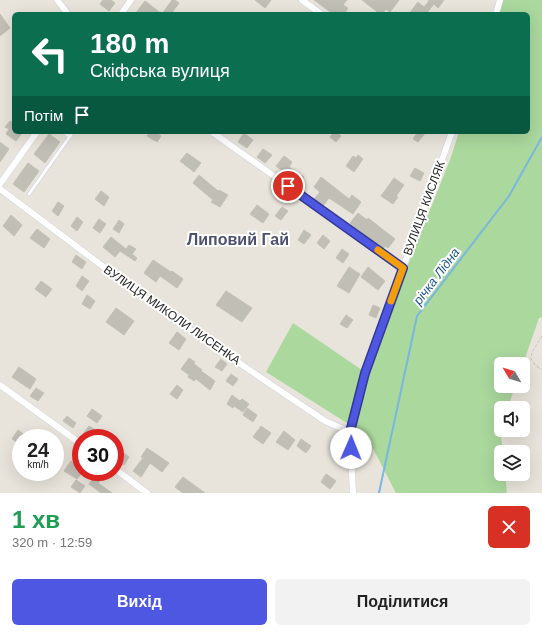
<!DOCTYPE html>
<html lang="uk">
<head>
<meta charset="utf-8">
<style>
  :root { --surface:#fff; --page:#f2f2f2; --text:#222; --muted:#767676; --accent:#4e57e2 }
  body { margin:0; font-family:Arial,sans-serif; background:var(--page); color:var(--text); height:100vh; display:flex; flex-direction:column; font-size:15px; white-space:nowrap }
  * { box-sizing:border-box; margin:0 }
  p { font-size:13px; color:var(--muted) }
  .icon { flex:none; width:22px; height:22px; fill:none; stroke:currentColor; stroke-width:2; stroke-linecap:round; stroke-linejoin:round }
  .map { position:relative; height:493px; overflow:hidden }
  .panel { display:flex; flex-direction:column; background:var(--surface); flex:1 }
  .panel>* { flex:none }
  .guide { position:absolute; left:12px; top:12px; width:518px; height:122px; border-radius:6px; box-shadow:0 4px 16px #0002; background:#0b6e4f; color:#fff; overflow:hidden }
  .needle { width:26px; rotate:308deg }
  .controls { position:absolute; left:494px; top:357px; display:grid; gap:8px }
  .controls a { display:grid; place-items:center; width:36px; height:36px; border-radius:6px; background:var(--surface); box-shadow:0 4px 16px #0002; font-size:20px }
  .speed { position:absolute; left:12px; top:429px; display:flex; gap:8px; font-size:20px; font-weight:700; text-align:center }
  .speed>* { display:grid; place-content:center; width:52px; height:52px; border-radius:50%; background:var(--surface); box-shadow:0 4px 16px #0002; line-height:1 }
  .speed small { font-size:10px; font-weight:400 }
  .speed .limit { border:6px solid #d22; background:#fff; color:#111 }
  .pin { position:absolute; display:grid; place-items:center; width:34px; height:34px; color:#fff; margin:-17px; border:2px solid #fff; border-radius:50%; box-shadow:0 1px 4px #0007 }
  .me { position:absolute; width:44px; margin:-22px; rotate:1deg; stroke-linejoin:round; filter:drop-shadow(0 0 3px #0008) }
  .turn { display:flex; align-items:center; gap:14px; height:84px; padding:0 12px; font-size:18px }
  .turn .icon { width:52px; height:52px; stroke-width:2.5 }
  .turn b { display:block; font-size:28px; line-height:34px }
  .then { display:flex; align-items:center; height:38px; padding:0 12px; background:#0003; gap:8px; font-size:15px }
  .round { display:grid; place-items:center; flex:none; width:42px; height:42px; border-radius:6px; background:var(--page) }
  .headline { display:flex; align-items:center; justify-content:space-between; height:68px; padding:0 12px }
  h1 { font-size:24px; font-weight:700; line-height:30px; color:#1e9e55 }
  .cta { display:flex; gap:8px; margin-top:auto; padding:8px 12px }
  .cta a { flex:1; height:46px; border-radius:6px; background:var(--accent); color:#fff; font-size:16px; font-weight:700; line-height:46px; text-align:center }
  .cta a+a { background:var(--page); color:var(--text) }
  .map>svg:first-child { display:block }
</style>
</head>
<body>
<div class="map">
<svg width="542" height="493" viewBox="0 0 542 493">
  <rect width="100%" height="100%" fill="#e8e4db"/>
  <path fill="#aad89d" d="M502,0H542V317L539,318L523,364H501V386H515L508,408H501L500,429L503,452H501V474H505L507,493H396L366,435L266,372L293,323L365,372L450,160L459,132H528V14H498Z"/>
  <g fill="none" stroke-linecap="round" stroke-linejoin="round">
    <path stroke="#7ab7de" stroke-width="2" d="M379,493L417,316L509,196L542,137"/>
  </g>
  <path fill="#c1beb6" stroke="#c3c0b5" d="M103,0H111L115,3L109,11L100,4Z
    M172,0H175L179,3L171,14H135L145,1L162,14Z
    M255,0H271L265,8Z
    M314,0H347L343,5L348,8L344,14H333Z
    M362,0H399L390,12L386,9L382,14H380Z
    M428,0H444L438,8L434,4L426,14H409L418,2L424,7L429,1Z
    M0,14L10,28L0,36Z
    M10,121L14,123V132H23L16,141L6,134L9,129L5,127Z
    M150,132H155L161,136L157,142L147,136Z
    M334,132H336L341,136L336,142L330,137Z
    M418,132H426L418,142L413,139Z
    M244,133L253,140L247,148L238,142Z
    M49,134L60,142L45,163L34,154Z
    M0,142L9,149L0,162Z
    M263,149L272,155L265,163L257,157Z
    M187,153L201,163L194,172L180,161Z
    M358,155L363,159L354,172L346,166L353,156L356,158Z
    M284,156L292,162L289,167L304,177L298,186L291,181L292,178L276,166Z
    M28,163L39,171L24,192L13,184Z
    M415,168L424,173L420,181L410,176Z
    M199,175L218,191L219,190L228,195L220,207L211,202L213,200L193,183Z
    M321,177L349,199L352,195L361,202L353,214L329,198L323,206L314,199L320,192L314,187Z
    M394,178L404,185L396,196L398,197L393,204L381,196Z
    M101,191L109,197L104,206L95,199Z
    M58,202L64,206L58,216L52,211Z
    M257,205L269,214L263,223L250,214Z
    M282,207L288,211L281,220L275,216Z
    M358,213L367,220L368,218L395,239L388,248L385,246L383,249L350,223Z
    M11,215L22,225L14,236L3,226Z
    M77,217L83,222L77,231L71,226Z
    M99,219L106,224L100,233L93,228Z
    M119,220L124,224L119,233L113,229Z
    M37,229L50,239L44,248L30,238Z
    M304,230L311,235L304,244L298,240Z
    M323,235L330,241L324,249L317,243Z
    M111,237L126,249L129,245L136,249L132,254L137,258L135,261L120,251L115,257L103,247Z
    M342,249L349,254L343,263L336,258Z
    M76,255L86,262L82,269L72,262Z
    M153,260L171,272L172,271L183,279L177,288L160,276L156,282L144,273Z
    M349,267L360,274L349,293L337,286Z
    M368,267L385,281L378,290L361,277Z
    M82,276L89,281L82,291L76,286Z
    M41,281L52,289L46,297L35,289Z
    M226,291L252,308L242,322L216,305Z
    M87,295L95,301L90,309L82,304Z
    M373,305L380,308L376,318L369,315Z
    M116,308L134,321L124,335L106,322Z
    M346,315L353,320L347,328L340,324Z
    M177,332L186,339L179,350L169,343Z
    M189,358L195,362L194,364L202,370L201,371L215,381L210,390L196,379L194,381L188,377L189,375L181,369Z
    M221,359L227,364L222,371L215,367Z
    M19,367L36,379L30,389L12,377Z
    M231,374L238,379L233,386L226,381Z
    M177,385L183,390L177,399L170,394Z
    M36,388L44,393L38,401L30,396Z
    M232,395L240,401L242,399L249,404L243,412L234,406L233,408L227,404Z
    M247,408L257,415L253,422L243,415Z
    M92,409L102,416L97,423L87,416Z
    M67,416L76,423L73,428L63,421Z
    M89,426L97,431L95,433L102,438H89L83,434Z
    M261,426L271,433L263,444L253,437Z
    M18,430L29,438H21V445L12,439Z
    M284,431L295,440L288,450L276,442Z
    M301,439L311,446L306,453L297,446Z
    M147,448L169,463L162,472L150,463L141,477L133,471L143,458L141,457Z
    M121,451L129,457L124,465L115,459Z
    M71,461L81,468V474L77,479L64,471Z
    M326,474L336,481L330,489L321,482Z
    M96,475L102,479L98,483L112,493H101L89,484Z
    M183,477L205,493H183L175,487Z
    M76,480L85,486L80,493L71,487Z"/>
  <g fill="none" stroke-linecap="round" stroke-linejoin="round">
    <g stroke="#d0d1df" stroke-width="4">
      <path id="service" d="M64,132L70,137
        M29,194L73,132"/>
    </g>
    <g stroke="#d0d1df" stroke-width="7">
      <path id="minor" d="M57,0L68,14
        M302,0L321,14
        M121,14L131,0
        M496,14L500,0
        M212,132L403,268
        M0,184L37,132
        M0,189L165,313L325,421L350,432
        M0,385L81,444
        M115,469L147,493
        M353,493L350,432L365,373L452,132"/>
    </g>
    <path stroke="#c3c3c3" stroke-width="1" stroke-dasharray="3 2" stroke-linecap="butt" d="M528,35L542,40
      M542,336L532,352L531,359L536,366L542,369"/>
    <use href="#service" stroke="#fff" stroke-width="3"/>
    <use href="#minor" stroke="#fff" stroke-width="6"/>
  </g>
  <g fill="none" stroke-linecap="round" stroke-linejoin="round">
    <g stroke="#333993" stroke-width="10">
      <path id="route" d="M288,186L403,268L365,373L350,432L351,448"/>
    </g>
    <use href="#route" stroke="#4e57e2" stroke-width="7"/>
    <path stroke="#f59e0b" stroke-width="7" d="M378,250L403,268L391,301"/>
  </g>
  <g text-anchor="middle" stroke-width="4" stroke-linejoin="round" paint-order="stroke">
    <g font-size="12" fill="#272727" stroke="#fff">
      <text transform="translate(424 208) rotate(-70)" y="4">ВУЛИЦЯ КИСЛЯК</text>
      <text transform="translate(172 315) rotate(35)" y="4">ВУЛИЦЯ МИКОЛИ ЛИСЕНКА</text>
    </g>
    <g font-size="13" font-style="italic" fill="#1d5586" stroke="#fff">
      <text transform="translate(436 276) rotate(-53)" y="5">річка Лідна</text>
    </g>
    <g font-size="16" font-weight="bold" fill="#4e5072" stroke="#fff">
      <text x="238" y="245">Липовий Гай</text>
    </g>
  </g>
</svg>
<div class="controls">
<a><svg class="needle" viewBox="-14 -14 28 28"><path d="M0-13l5 13h-10z" fill="#e53935"/><path d="M0 13l5-13h-10z" fill="#767676"/></svg></a>
<a><svg class="icon" aria-label="sound" viewBox="0 0 24 24"><path d="M4 9h4l5-4v14l-5-4H4zM17 9q2 3 0 6"/></svg></a>
<a><svg class="icon" aria-label="layers" viewBox="0 0 24 24"><path d="M12 4l9 5-9 5-9-5zM3 14l9 5 9-5"/></svg></a>
</div>
<div class="speed"><div>24<small>km/h</small></div><div class="limit">30</div></div>
<div class="pin" style="left:288px;top:186px;background:#d93025"><svg class="icon" aria-label="arrive" viewBox="0 0 24 24"><path d="M6 21V4h12l-3 4 3 4H6"/></svg></div>
<svg class="me" style="left:351px;top:448px" viewBox="-20 -20 40 40"><circle r="19" fill="#fff"/><path d="M0-13L10 11 0 6-10 11z" fill="#4e57e2"/></svg>
<div class="guide">
<div class="turn"><svg class="icon" aria-label="left" viewBox="0 0 24 24"><path d="M17 20v-9H6M10 6l-5 5 5 5"/></svg><div><b>180 m</b>Скіфська вулиця</div></div>
<div class="then">Потім<svg class="icon" aria-label="arrive" viewBox="0 0 24 24"><path d="M6 21V4h12l-3 4 3 4H6"/></svg></div>
</div>
</div>
<section class="panel">
<div class="headline"><div><h1>1 хв</h1><p>320 m · 12:59</p></div><a class="round" style="background:#d93025;color:#fff"><svg class="icon" aria-label="close" viewBox="0 0 24 24"><path d="M6 6l12 12M18 6L6 18"/></svg></a></div>
<div class="cta"><a>Вихід</a><a>Поділитися</a></div>
</section>
</body>
</html>
